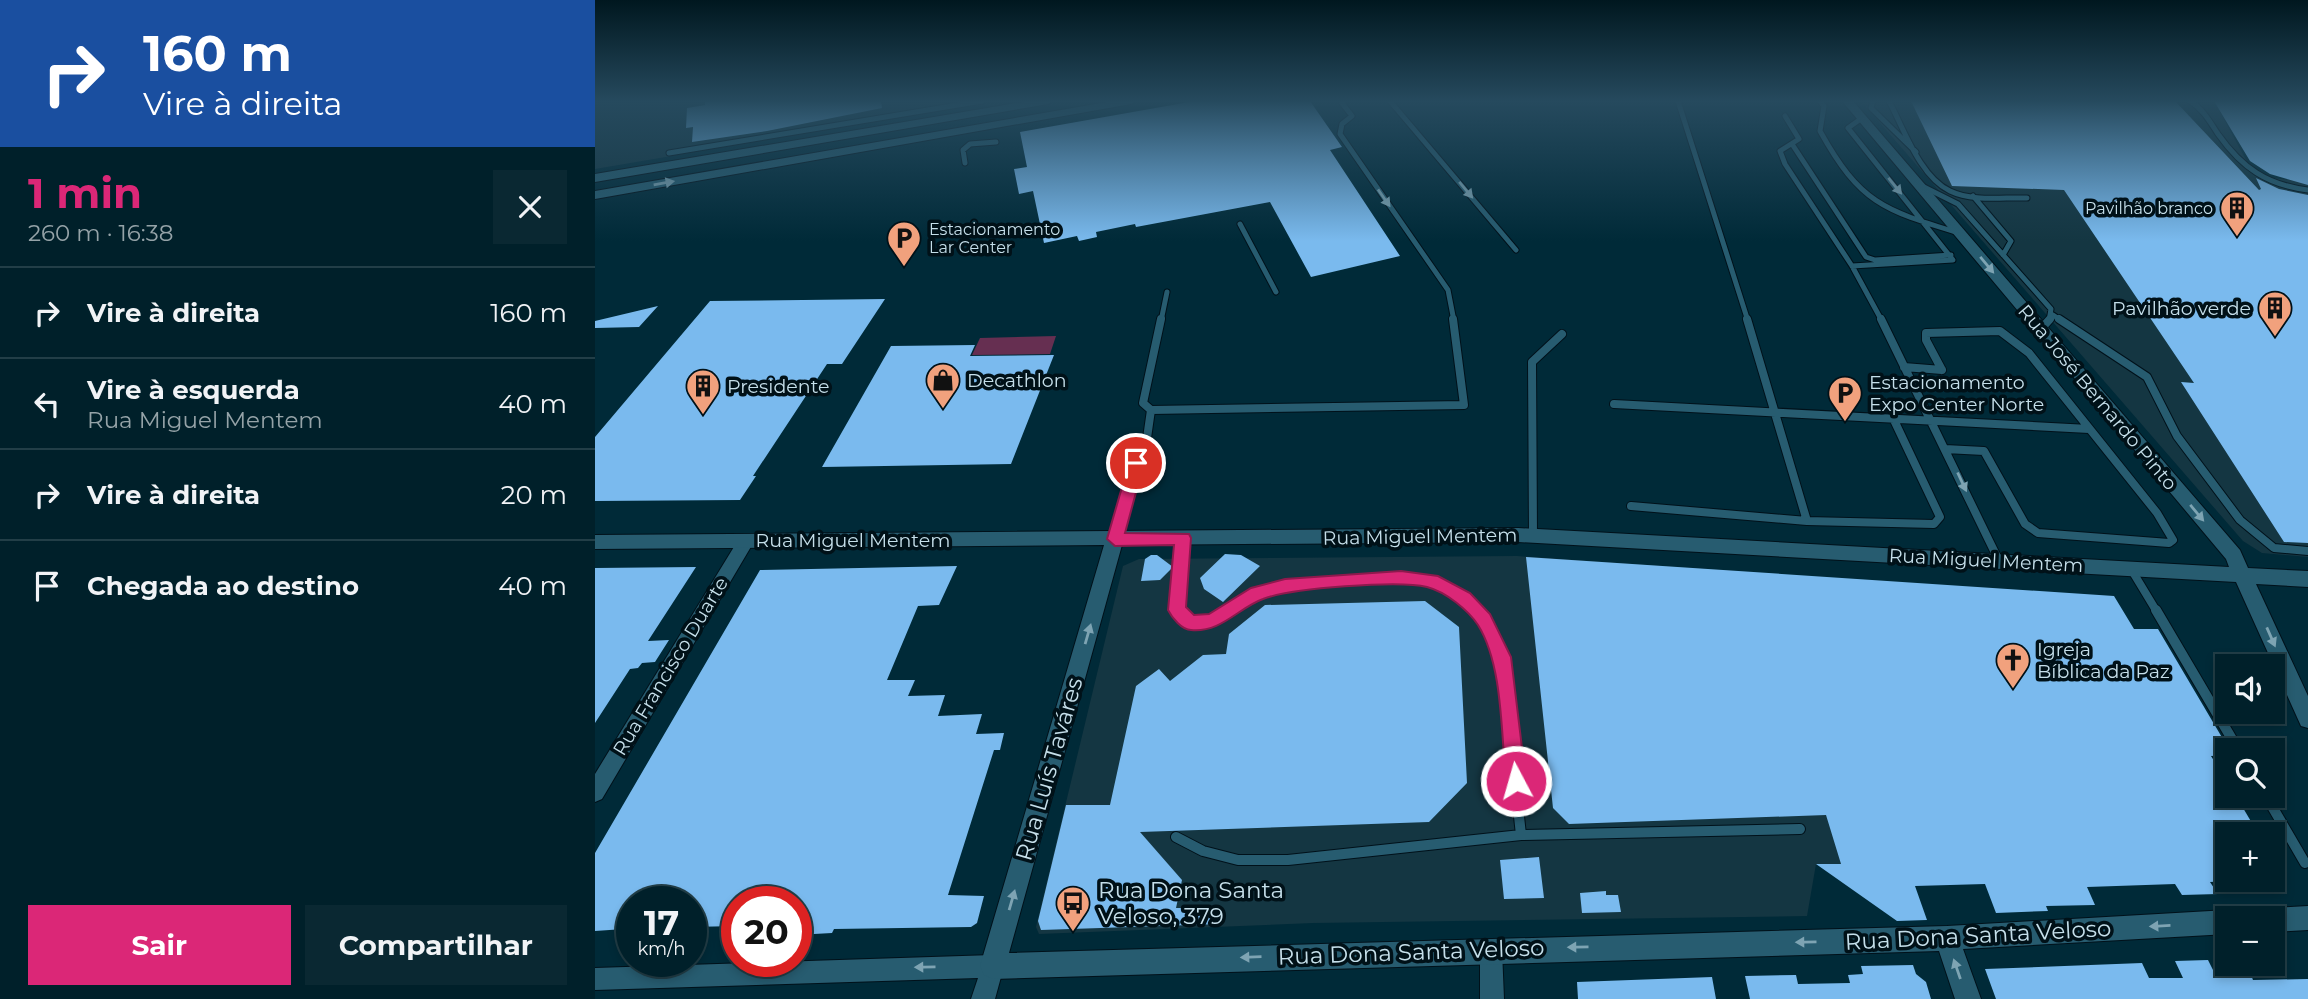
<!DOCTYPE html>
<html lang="pt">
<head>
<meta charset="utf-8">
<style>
  :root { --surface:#00202a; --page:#0a2832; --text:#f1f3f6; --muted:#95a3a8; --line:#223e47; --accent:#db2777 }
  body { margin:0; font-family:Montserrat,sans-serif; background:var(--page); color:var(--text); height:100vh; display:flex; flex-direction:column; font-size:26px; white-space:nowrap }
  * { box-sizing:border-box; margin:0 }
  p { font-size:23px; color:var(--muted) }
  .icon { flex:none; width:38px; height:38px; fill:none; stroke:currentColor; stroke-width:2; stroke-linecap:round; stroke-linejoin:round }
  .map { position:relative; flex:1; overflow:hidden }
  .details { display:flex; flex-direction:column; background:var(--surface); width:595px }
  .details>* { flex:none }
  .banner { background:#1a4fa0; color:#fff; overflow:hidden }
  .tools { position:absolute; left:1620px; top:654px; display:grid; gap:14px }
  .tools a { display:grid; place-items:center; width:70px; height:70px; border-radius:0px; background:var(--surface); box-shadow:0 4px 10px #0003,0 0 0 2px var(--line); font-size:35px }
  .speed { position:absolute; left:21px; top:886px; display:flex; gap:14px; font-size:35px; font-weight:700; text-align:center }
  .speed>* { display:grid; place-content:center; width:91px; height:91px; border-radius:50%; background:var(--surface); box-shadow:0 4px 10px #0003,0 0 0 2px var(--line); line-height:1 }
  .speed small { font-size:18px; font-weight:400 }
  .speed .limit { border:10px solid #d22; background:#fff; color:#111 }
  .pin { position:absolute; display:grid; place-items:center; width:60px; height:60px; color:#fff; margin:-30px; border:4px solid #fff; border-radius:50%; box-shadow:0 2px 7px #0007 }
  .me { position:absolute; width:77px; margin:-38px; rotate:354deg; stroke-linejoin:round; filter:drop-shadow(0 0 5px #0008) }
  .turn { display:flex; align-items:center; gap:24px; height:147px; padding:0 28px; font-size:32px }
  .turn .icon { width:91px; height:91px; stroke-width:2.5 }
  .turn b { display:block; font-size:49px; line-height:60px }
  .round { display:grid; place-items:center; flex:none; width:74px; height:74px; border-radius:0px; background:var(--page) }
  .head { display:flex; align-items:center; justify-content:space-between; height:119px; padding:0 28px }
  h1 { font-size:42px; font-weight:700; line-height:52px; color:var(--accent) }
  .action { display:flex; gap:14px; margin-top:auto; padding:14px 28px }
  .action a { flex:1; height:80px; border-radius:0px; background:var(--accent); color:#fff; font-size:28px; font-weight:700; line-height:80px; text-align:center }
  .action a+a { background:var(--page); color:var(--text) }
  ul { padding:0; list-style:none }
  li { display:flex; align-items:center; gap:21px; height:91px; padding:0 28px; border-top:2px solid var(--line) }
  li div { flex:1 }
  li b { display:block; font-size:26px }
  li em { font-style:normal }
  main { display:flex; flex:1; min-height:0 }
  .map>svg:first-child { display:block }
</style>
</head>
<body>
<main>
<section class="details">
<div class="banner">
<div class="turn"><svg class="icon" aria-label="right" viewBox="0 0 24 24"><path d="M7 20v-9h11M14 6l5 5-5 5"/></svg><div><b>160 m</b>Vire à direita</div></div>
</div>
<div class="head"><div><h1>1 min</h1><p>260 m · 16:38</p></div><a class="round"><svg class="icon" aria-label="close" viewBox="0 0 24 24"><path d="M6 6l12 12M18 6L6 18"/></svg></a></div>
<ul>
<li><svg class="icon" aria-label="right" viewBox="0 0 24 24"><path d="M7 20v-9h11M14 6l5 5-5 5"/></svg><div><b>Vire à direita</b></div><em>160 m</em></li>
<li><svg class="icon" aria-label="left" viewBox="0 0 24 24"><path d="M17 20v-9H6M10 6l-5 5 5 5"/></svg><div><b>Vire à esquerda</b><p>Rua Miguel Mentem</p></div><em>40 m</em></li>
<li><svg class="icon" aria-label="right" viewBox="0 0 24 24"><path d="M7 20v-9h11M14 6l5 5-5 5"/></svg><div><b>Vire à direita</b></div><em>20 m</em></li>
<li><svg class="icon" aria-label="arrive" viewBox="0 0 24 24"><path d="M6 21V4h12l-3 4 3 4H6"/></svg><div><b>Chegada ao destino</b></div><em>40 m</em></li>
</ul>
<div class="action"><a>Sair</a><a>Compartilhar</a></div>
</section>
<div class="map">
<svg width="1713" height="999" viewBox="0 0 1713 999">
  <rect width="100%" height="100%" fill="#002a38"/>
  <path fill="#143642" d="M0,101H401L0,169Z
    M1266,101H1619L1657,171L1668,177L1713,182V557L1667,553L1648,541Z
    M922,556L1194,575L1246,864H1221L1212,916L718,923L444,934L441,927L528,566L544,559Z"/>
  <path fill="#662f51" d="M461,336L455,354L377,355L385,338Z"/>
  <path fill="#7abaee" d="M110,101H286L287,108L172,131L97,142L98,127L91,128L92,108L110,105Z
    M600,101H715L747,147L735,150L805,256L716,277L675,202L541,227L540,224L501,232L502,237L484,241L482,236L449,243L438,191L424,194L419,169L432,167L425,132Z
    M1316,101H1580L1664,190L1666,189L1661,178L1684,189L1713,195V543L1689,542L1586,382L1599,383L1469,190L1357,186Z
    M1619,101H1713V185L1675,174L1655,161Z
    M290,299L247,364H232L158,476H161L145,500L0,501V437L115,301Z
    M63,306L44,327L0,328V321Z
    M380,345L375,356L459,355L416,464L227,467L296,346Z
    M630,554L646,555L665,566L628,602L609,589L605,578Z
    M556,555H562L578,567L565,580L546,581L550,559Z
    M931,557L1519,596L1539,629H1563L1635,751L1633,755L1616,756L1633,783V796H1641L1664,835H1633V881L1615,882L1623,894L1587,895L1580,884L1492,887L1500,905L1451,906L1453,911L1401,913L1390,884L1320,886L1332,920L1302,921L1221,864H1246L1231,815L974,824L958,808Z
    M362,566L344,605L323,606L292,680H320L313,696L350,695L343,716L387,714L381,734L409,733L405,750H399L353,895L389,896L382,923L376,927L239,929L237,933L201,935V901H142V926L96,927V901H37V914L29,929L0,931V853L165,570Z
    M101,567L53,641L74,640L60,662L47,663L43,668L35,669L0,723V568Z
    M830,601L864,627L872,783L834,822L545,832L587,880L581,908H609L625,924L446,930L443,921L471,805H515L541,686L564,669L575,681L608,655L631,654L634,634L670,605Z
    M944,857L949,898L909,899L905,860Z
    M1011,891V895H1023L1026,912L987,913L985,893Z
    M1613,960L1621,976L1656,975L1658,980L1713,979V999H1401L1390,969L1547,963L1554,978H1588L1580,961Z
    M1318,965L1321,974L1331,982L1336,999H1155L1150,976L1201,975L1203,984L1255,983L1253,975L1268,974L1266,966Z
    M1117,977L1121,999H983L982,982Z"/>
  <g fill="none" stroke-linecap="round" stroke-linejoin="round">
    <g stroke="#00111a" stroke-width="7">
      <path id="lane-far2" d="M795,101L921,250
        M1083,101L1153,321
        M1225,101L1229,106L1225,131C1265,203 1288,210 1364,233
        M1278,101L1276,108L1321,152
        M1294,101C1309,129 1325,177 1355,191C1378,202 1408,197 1432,198
        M1595,101C1608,109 1615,122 1623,134C1647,168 1672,185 1713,190
        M747,103L757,116L747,124L745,134L853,290L859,321
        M1190,116L1204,139L1185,151L1190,164L1257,266L1287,321
        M1197,144L1271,257L1280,260L1356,255
        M74,153L387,101
        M370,163L368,150L375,144L401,142
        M1327,186L1363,204L1456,309L1454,321
        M1378,196L1416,241L1408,255
        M645,224L681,292
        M1257,266L1358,260L1253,128L1267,118
        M1458,315L1467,321
        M566,321L572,292"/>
    </g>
    <g stroke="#00111a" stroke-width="10">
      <path id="lane-far1" d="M566,319L548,403L556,410L869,405L858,319
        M1152,319L1212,521
        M1286,319L1404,561
        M1464,319L1552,377L1582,436L1645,520L1679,548L1713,551
        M1446,329L1455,319
        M1309,367L1347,370
        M1347,370L1331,340V333L1405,331L1434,353L1562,513L1578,540L1574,543L1443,533L1430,524L1389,451L1350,449
        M1019,404L1494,429
        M1036,506L1212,521L1339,524L1345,517L1298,418
        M938,535L937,362L967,334
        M520,539L536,476L550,452L556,410
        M1536,569L1562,612
        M587,612L583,585L588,539
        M631,612C641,606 652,597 663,593C690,582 813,572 839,582C855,588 870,600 882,612"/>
    </g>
    <g stroke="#00111a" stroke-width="12">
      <path id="lane" d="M586,610L596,623L617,621L634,610
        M880,610L889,619L907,657L926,835
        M1561,610L1644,751
        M1671,796L1710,863
        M581,837L608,851L643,860H693L926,835L1205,829"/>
    </g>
    <g stroke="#00111a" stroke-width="2">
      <path id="street" d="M151,535L157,537L159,541L157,545L7,799L0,802V774L145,537Z
        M896,939L904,942L907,950L909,999H885V950L888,942Z
        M398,955L406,958L409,966L400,999H376L383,978L0,990V968Z"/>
    </g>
    <g stroke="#00111a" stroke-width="2">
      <path id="secondary" d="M434,101H458L453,104L0,182V174Z
        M518,101H541L536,104L0,199V191Z
        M1247,101H1258L1645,550L1653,568L1713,571V587L1661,584L1713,696V728L1706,726L1641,582L923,542L527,545L414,953L1352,926L1633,910L1642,913L1644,919H1633V934L1368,949L1386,999H1360L1344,951L398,979L389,975L385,966L509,545L0,549V535L923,528L1634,567L1631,559Z
        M1713,906V930L1678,932V919H1666L1669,911L1678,908Z"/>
    </g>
    <use href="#lane-far2" stroke="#275c70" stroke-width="5"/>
    <use href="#lane-far1" stroke="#275c70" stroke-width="8"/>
    <use href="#lane" stroke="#275c70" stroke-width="10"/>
    <use href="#street" fill="#275c70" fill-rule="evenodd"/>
    <use href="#secondary" fill="#275c70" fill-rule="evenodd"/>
  </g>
  <defs><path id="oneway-solid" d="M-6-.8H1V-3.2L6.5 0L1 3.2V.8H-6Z" transform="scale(1.75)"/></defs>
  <g fill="#7ea4b3">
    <use href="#oneway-solid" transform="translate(69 183) rotate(-10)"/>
    <use href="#oneway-solid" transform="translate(1300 186) rotate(51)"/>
    <use href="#oneway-solid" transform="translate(871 190) rotate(50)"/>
    <use href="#oneway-solid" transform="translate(789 198) rotate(55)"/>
    <use href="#oneway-solid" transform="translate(1392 265) rotate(50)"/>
    <use href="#oneway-solid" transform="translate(1367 482) rotate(65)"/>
    <use href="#oneway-solid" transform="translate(1602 513) rotate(50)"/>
    <use href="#oneway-solid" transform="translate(493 634) rotate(-74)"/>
    <use href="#oneway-solid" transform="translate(1676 637) rotate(66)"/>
    <use href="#oneway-solid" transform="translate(417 900) rotate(-74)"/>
    <use href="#oneway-solid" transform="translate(1565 926) rotate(177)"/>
    <use href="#oneway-solid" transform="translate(1211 942) rotate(179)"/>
    <use href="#oneway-solid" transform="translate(983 947) rotate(179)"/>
    <use href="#oneway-solid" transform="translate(656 957) rotate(178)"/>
    <use href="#oneway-solid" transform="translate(330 967) rotate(179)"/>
    <use href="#oneway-solid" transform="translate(1362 969) rotate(-109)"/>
  </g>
  <linearGradient id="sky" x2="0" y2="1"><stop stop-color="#00171f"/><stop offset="0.42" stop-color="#264a5e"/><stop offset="1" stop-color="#264a5e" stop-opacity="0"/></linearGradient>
  <rect width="1713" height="241" fill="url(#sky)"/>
  <path fill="#db2777" stroke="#8e194d" stroke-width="2" d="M541,457L549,463L530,533L594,534L596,538L591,607L599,615L614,614L656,588L690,579L806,571L843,576L875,593L895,614L916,657L931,781L928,788L921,791L914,788L911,781C906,734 908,665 883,625C873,610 851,592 832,587C804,580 696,588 668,599C643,608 626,633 596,630C587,630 577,618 573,610L579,545L520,546L512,539L534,463Z"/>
  <defs>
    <g id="building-pin" transform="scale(1.75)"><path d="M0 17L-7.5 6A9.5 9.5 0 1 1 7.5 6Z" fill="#f1a17d" stroke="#001118"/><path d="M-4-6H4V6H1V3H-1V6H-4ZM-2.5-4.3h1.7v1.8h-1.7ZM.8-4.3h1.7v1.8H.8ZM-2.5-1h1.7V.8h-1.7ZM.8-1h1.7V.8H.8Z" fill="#111"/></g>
    <g id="parking-pin" transform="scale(1.75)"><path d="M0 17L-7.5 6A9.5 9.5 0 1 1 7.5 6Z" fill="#f1a17d" stroke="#001118"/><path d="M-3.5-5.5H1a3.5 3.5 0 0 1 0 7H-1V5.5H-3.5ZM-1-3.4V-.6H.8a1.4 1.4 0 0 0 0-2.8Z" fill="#111"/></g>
    <g id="shop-pin" transform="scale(1.75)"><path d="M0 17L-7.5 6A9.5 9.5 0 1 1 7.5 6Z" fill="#f1a17d" stroke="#001118"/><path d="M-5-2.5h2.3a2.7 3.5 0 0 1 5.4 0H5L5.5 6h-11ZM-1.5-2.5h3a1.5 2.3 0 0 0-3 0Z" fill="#111"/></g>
    <g id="church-pin" transform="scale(1.75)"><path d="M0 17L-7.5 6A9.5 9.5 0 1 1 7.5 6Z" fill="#f1a17d" stroke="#001118"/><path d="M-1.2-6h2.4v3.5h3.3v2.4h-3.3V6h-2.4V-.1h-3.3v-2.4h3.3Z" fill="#111"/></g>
    <g id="bus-pin" transform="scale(1.75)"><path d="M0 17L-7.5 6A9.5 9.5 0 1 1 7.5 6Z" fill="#f1a17d" stroke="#001118"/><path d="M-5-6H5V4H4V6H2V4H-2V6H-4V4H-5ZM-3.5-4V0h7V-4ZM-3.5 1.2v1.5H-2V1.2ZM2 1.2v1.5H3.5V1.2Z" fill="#111"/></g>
  </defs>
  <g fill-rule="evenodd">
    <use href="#building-pin" x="1642" y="208"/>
    <use href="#parking-pin" x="309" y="238"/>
    <use href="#building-pin" x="1680" y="308"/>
    <use href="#shop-pin" x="348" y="380"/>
    <use href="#building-pin" x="108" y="386"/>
    <use href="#parking-pin" x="1250" y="393"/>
    <use href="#church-pin" x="1418" y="660"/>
    <use href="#bus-pin" x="478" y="903"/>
  </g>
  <g text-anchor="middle" stroke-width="7" stroke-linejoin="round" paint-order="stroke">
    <g font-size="16" fill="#c5dfea" stroke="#001118" text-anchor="end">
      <text x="1618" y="214">Pavilhão branco</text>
      <text x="334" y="235" text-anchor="start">Estacionamento<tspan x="334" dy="18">Lar Center</tspan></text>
    </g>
    <g font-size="19" fill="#c5dfea" stroke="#001118" text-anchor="start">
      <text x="1656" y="315" text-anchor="end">Pavilhão verde</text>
      <text x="372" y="387">Decathlon</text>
      <text x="1274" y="389">Estacionamento<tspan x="1274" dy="22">Expo Center Norte</tspan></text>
      <text x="132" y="393">Presidente</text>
      <text x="1442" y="656">Igreja<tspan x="1442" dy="22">Bíblica da Paz</tspan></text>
    </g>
    <g font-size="19" fill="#c5dfea" stroke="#001118">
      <text transform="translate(1503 397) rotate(50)" y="7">Rua José Bernardo Pinto</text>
      <text transform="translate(825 536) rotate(-1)" y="7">Rua Miguel Mentem</text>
      <text x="258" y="547">Rua Miguel Mentem</text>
      <text transform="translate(1391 560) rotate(3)" y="7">Rua Miguel Mentem</text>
      <text transform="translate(75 666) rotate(-59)" y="7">Rua Francisco Duarte</text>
    </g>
    <g font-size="23" fill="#c5dfea" stroke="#001118">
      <text transform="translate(454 769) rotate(-74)" y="8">Rua Luís Taváres</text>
      <text transform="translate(1383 935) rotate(-3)" y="8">Rua Dona Santa Veloso</text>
      <text transform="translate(816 952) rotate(-2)" y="8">Rua Dona Santa Veloso</text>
    </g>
    <g font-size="23" fill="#c5dfea" stroke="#001118" text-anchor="start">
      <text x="503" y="898">Rua Dona Santa<tspan x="503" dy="26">Veloso, 379</tspan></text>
    </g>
  </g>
</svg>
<div class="tools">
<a><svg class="icon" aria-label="sound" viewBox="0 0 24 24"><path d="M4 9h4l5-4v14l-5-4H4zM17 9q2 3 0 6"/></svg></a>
<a><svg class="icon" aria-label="search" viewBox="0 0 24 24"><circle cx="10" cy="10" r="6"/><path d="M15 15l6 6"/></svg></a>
<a>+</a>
<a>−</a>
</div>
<div class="speed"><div>17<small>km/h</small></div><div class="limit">20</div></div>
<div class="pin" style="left:541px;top:463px;background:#d93025"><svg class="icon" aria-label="arrive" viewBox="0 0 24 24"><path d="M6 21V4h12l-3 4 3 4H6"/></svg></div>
<svg class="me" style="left:921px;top:781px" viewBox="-20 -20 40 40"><circle r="17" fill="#db2777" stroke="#fff" stroke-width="3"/><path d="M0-11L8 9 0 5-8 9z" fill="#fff"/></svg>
</div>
</main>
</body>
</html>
